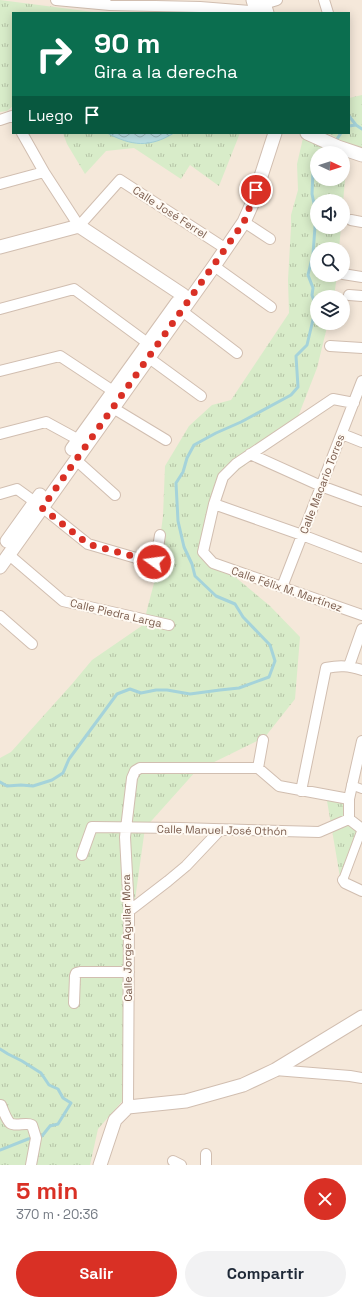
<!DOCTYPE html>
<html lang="es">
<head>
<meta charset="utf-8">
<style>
  :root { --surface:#fff; --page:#f2f2f3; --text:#1f2937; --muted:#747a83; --accent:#d93025 }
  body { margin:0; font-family:"Space Grotesk",sans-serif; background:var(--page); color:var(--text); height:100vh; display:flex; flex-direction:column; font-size:15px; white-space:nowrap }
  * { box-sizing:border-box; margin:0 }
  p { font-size:13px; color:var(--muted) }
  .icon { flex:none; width:22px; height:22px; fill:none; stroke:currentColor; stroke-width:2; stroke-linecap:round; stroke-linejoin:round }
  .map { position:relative; height:1165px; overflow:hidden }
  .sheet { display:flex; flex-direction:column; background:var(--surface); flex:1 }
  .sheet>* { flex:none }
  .hud { position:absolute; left:12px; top:12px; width:338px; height:122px; border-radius:0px; box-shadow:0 2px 10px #0003; background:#0b6e4f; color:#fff; overflow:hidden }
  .needle { width:26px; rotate:94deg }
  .buttons { position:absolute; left:310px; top:146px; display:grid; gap:8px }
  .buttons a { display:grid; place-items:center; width:40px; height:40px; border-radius:50%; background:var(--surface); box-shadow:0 2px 10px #0003; font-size:20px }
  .pin { position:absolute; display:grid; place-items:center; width:34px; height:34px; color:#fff; margin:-17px; border:2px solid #fff; border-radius:50%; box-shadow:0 1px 4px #0007 }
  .me { position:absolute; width:44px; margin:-22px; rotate:284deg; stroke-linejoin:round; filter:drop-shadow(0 0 3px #0008) }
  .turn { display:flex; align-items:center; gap:14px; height:84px; padding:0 16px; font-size:18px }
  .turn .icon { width:52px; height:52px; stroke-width:2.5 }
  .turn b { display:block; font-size:28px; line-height:34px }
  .then { display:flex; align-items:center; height:38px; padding:0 16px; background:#0003; gap:8px; font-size:15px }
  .round { display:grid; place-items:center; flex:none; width:42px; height:42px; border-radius:21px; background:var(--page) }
  .summary { display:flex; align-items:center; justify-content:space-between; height:68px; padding:0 16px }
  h1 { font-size:24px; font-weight:800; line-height:30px; color:var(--accent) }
  .action { display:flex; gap:8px; margin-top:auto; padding:8px 16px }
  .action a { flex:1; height:46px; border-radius:24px; background:var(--accent); color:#fff; font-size:16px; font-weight:800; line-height:46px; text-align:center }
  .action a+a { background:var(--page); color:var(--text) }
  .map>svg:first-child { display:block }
</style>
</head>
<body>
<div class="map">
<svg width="362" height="1165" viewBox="0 0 362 1165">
  <defs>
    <pattern id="park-tufts" width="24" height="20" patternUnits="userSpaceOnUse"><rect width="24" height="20" fill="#d8ecc9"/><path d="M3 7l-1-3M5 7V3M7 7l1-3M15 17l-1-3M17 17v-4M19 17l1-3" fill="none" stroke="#b4c2a5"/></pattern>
    <pattern id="water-waves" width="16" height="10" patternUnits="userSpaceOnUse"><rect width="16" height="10" fill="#bfe3e8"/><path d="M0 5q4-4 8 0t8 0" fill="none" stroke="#a0bbbe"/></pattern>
  </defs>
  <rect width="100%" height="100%" fill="#fdf6ec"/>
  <path fill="#f5e8da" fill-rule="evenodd" d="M0,0H362V1165H0ZM13,13H349V133H13ZM317,153H343V179H317ZM317,201H343V227H317ZM317,249H343V275H317ZM317,297H343V323H317Z"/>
  <path fill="url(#park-tufts)" d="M0,0L101,13H13V106L7,111L0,112Z
    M362,95V150L356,149L328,133H349V98Z
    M63,133H240L219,186L190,165L181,179L134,148L106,151L85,174L67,144Z
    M303,138L334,153H317V179H343V158L347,159L343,202L317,201V227H341L339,249H317V275H337L334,297H317V323H328L317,368L294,427L226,480L205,552L270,606L300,637L295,699L265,737L196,771L145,828L128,950L125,1098L98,1129L90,1165H0V758L11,752L72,684L92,660L143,625L154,583L163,516L165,466L189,426L212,405L231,400L289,313L288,280L291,227V215L298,190L297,164Z
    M326,795L348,799V818L361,829L340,877Z"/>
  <path fill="url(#water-waves)" stroke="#a5d3da" d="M107,133H174C149,148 132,146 107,133Z"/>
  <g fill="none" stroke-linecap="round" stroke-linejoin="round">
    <path stroke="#a5d3da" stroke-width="3" d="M349,116L356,125L362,129
      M349,126L356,125
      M335,142L341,133
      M0,782L7,786L21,785L33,786L52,780L63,773L69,759L117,694L130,689L141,693L156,690H167L190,694L220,690L239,688L269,677L275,661L270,645L243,617L235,604L216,596L195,576L192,564L184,547L178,521L176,483L183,472L187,458L194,445L216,433L241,422L291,395L298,387L296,356L307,345L316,307L312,295L313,288L308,275L313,254L316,213L312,194L313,170L317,166
      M0,1049L8,1054L22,1061L41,1073L49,1085L58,1089L63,1098L71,1103L58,1124L50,1126L42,1136L28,1139L0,1150"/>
    <g stroke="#d1beb0" stroke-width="10">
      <path id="pedestrian" d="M351,785L362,789
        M343,880L362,829"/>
    </g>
    <g stroke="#d1beb0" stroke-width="12">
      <path id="minor" d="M56,0L110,5L200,7L250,11L256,10L264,4L277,0
        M324,0L328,13
        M0,120L12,116L13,117
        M22,133L44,172L79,226L120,180L220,245
        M0,184L44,172
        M351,220L362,222
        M244,222L270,239
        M214,266L271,307
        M343,274L362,277
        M349,295L362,296
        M0,309L74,289L153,347
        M182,311L237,353
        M330,346L362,348
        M149,358L201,396
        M0,371L60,356L113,391
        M354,403L333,399L236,464L223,477L214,504L203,552L213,563L362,615
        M113,408L166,440
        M0,434L46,422L79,440
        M342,434L362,442
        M250,454L321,486L362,501
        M76,460L115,495
        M0,494L17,489L35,502
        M214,504L302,535L362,558
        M42,507L88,544L150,562H154L156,560L160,535
        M8,554L63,601L169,625
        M282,587L362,381
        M0,616L32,644
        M349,666L362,629
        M263,740L258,768L279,786L349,799
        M362,741L349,799V819L362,829
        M301,791L326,668C341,665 348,666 362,670
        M82,855L92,827L180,828L319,832L349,819
        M343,880L345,883L362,891
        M129,911L168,881L186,866L220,830
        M74,1003L75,976L76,973L80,972H129
        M275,1070L350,1076L362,1078
        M1,1105C3,1110 6,1119 10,1123C15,1127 26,1122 32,1125L36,1138L31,1165
        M128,1107L129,911L125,837L132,778L135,771L140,768H258
        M206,1154V1165
        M173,1161L181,1165"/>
    </g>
    <g stroke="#d1beb0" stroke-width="15">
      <path id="tertiary" d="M253,0L257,13
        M263,0L267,13
        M307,133L338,147L362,155
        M0,247L79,226L183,295
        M72,449L177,303
        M7,541L40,495
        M0,567L214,266L244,222L252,204L275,133
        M100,1165L115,1120L128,1107L186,1101L243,1085L275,1070L362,1017"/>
    </g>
    <use href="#pedestrian" stroke="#fff" stroke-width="8"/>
    <use href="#minor" stroke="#fff" stroke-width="10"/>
    <use href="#tertiary" stroke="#fff" stroke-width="13"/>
  </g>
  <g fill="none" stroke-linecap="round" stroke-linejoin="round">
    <path stroke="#d93025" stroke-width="7" stroke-dasharray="0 12.6" d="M154,562L88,544L42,508L244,222L256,190"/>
  </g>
  <g text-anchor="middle" stroke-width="4" stroke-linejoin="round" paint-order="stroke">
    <g font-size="11" fill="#7a5c4d" stroke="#fffaf3">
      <text transform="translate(170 212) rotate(33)" y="4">Calle José Ferrel</text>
      <text transform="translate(322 484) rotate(-69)" y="4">Calle Macario Torres</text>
      <text transform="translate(287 589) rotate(19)" y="4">Calle Félix M. Martínez</text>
      <text transform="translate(116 613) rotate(13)" y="4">Calle Piedra Larga</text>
      <text transform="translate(222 830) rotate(1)" y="4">Calle Manuel José Othón</text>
      <text transform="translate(127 938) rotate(-91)" y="4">Calle Jorge Aguilar Mora</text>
    </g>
  </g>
</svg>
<div class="buttons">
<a><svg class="needle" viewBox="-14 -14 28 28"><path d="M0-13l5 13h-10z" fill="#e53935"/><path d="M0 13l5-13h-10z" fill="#747a83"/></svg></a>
<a><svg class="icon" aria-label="sound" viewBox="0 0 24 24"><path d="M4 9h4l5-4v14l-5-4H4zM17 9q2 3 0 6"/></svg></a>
<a><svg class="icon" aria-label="search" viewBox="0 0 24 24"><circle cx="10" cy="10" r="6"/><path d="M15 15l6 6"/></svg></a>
<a><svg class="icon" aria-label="layers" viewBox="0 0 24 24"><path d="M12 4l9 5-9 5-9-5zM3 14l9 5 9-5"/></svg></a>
</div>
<div class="pin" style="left:256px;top:190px;background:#d93025"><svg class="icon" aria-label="arrive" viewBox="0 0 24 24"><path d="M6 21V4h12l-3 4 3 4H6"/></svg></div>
<svg class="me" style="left:154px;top:562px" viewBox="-20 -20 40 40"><circle r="17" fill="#d93025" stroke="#fff" stroke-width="3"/><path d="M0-11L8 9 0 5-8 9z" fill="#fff"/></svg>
<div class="hud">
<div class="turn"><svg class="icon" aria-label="right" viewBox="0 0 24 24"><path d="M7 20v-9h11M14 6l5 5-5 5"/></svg><div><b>90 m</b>Gira a la derecha</div></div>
<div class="then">Luego<svg class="icon" aria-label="arrive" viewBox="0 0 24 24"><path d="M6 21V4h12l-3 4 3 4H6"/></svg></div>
</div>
</div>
<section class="sheet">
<div class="summary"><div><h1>5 min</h1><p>370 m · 20:36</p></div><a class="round" style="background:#d93025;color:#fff"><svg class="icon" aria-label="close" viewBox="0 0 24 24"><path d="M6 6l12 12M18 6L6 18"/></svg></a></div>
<div class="action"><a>Salir</a><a>Compartir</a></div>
</section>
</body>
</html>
